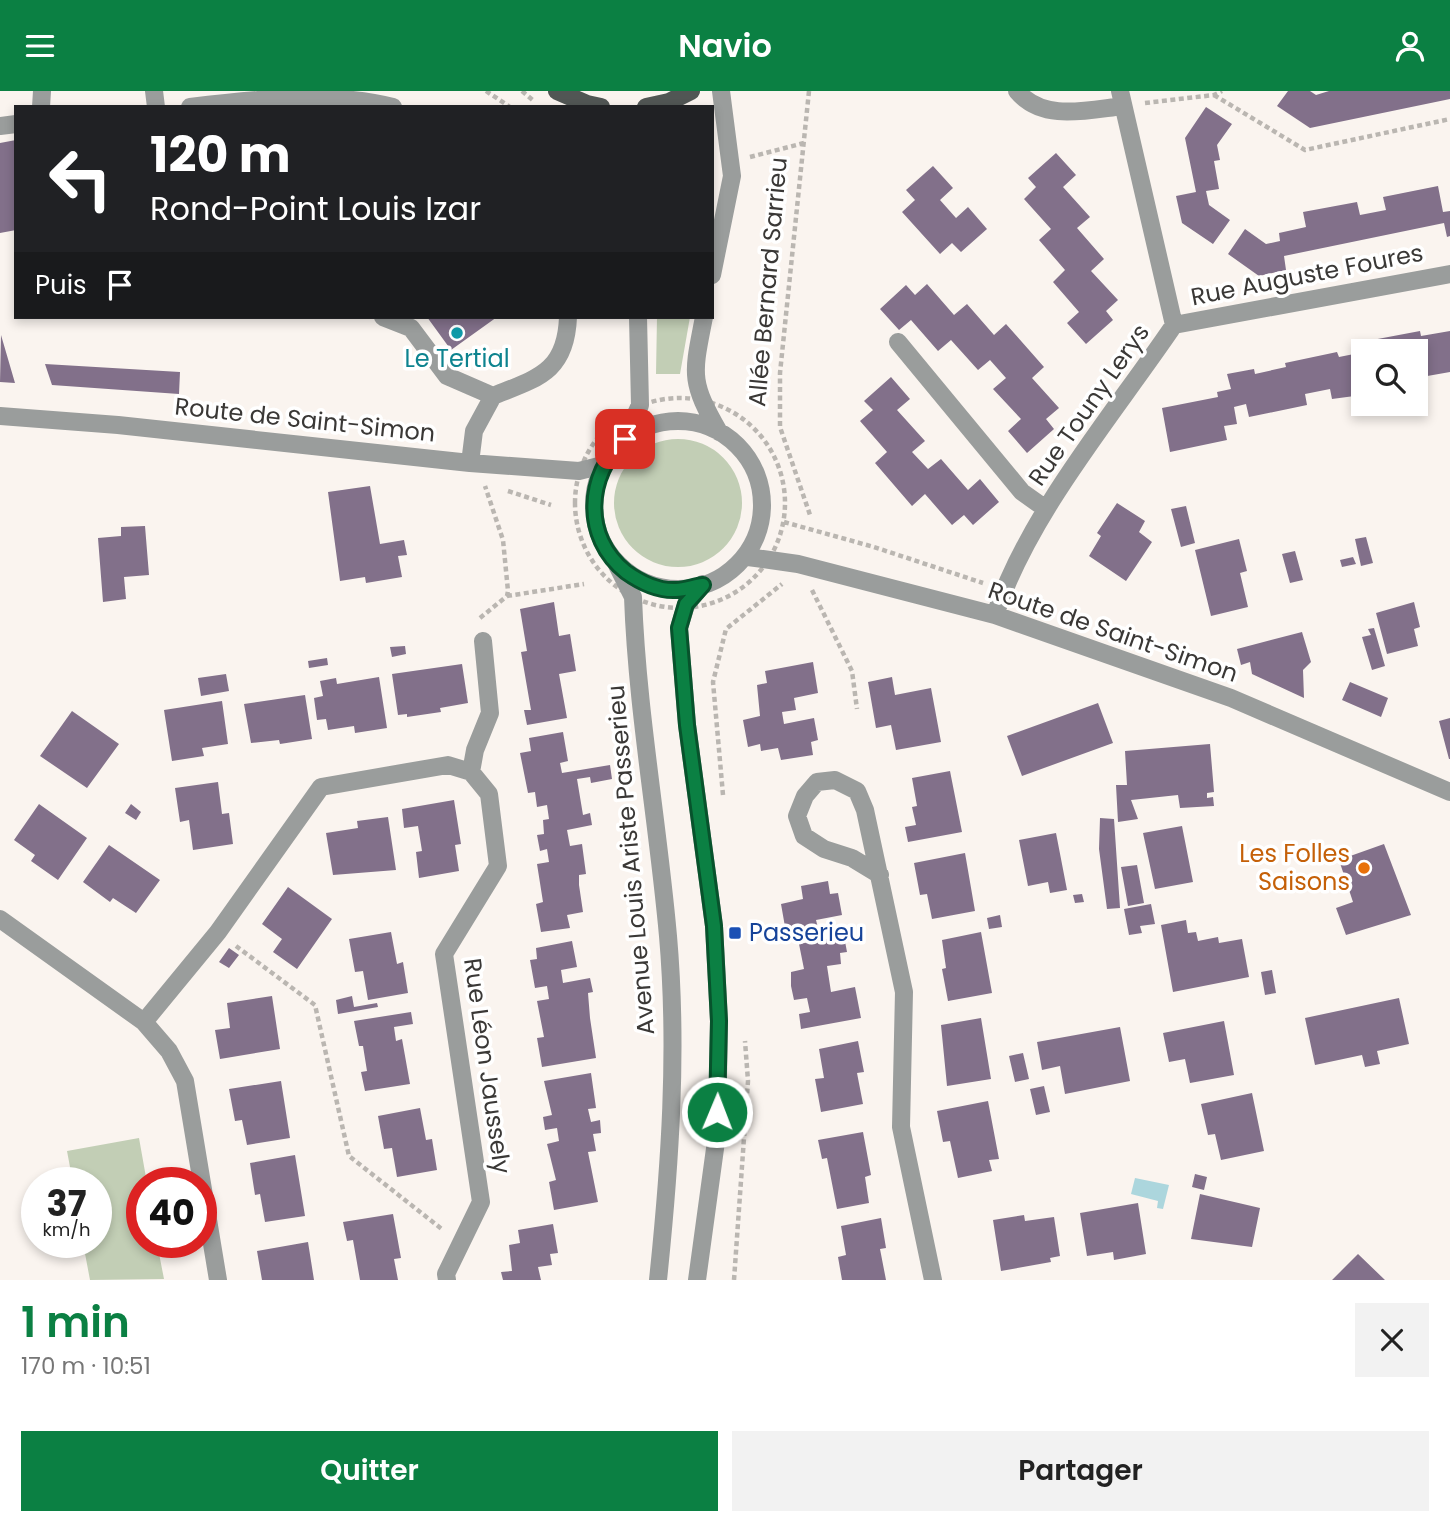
<!DOCTYPE html>
<html lang="fr">
<head>
<meta charset="utf-8">
<style>
  :root { --surface:#fff; --page:#f2f2f2; --text:#222; --muted:#767676; --accent:#0b8043 }
  body { margin:0; font-family:Poppins,sans-serif; background:var(--page); color:var(--text); height:100vh; display:flex; flex-direction:column; font-size:26px; white-space:nowrap }
  * { box-sizing:border-box; margin:0 }
  p { font-size:23px; color:var(--muted) }
  .icon { flex:none; width:38px; height:38px; fill:none; stroke:currentColor; stroke-width:2; stroke-linecap:round; stroke-linejoin:round }
  .map { position:relative; height:1189px; overflow:hidden }
  .panel { display:flex; flex-direction:column; background:var(--surface); flex:1 }
  .panel>* { flex:none }
  .banner { position:absolute; left:14px; top:14px; width:700px; height:214px; border-radius:0px; box-shadow:0 4px 10px #0003; background:#202124; color:#fff; overflow:hidden }
  .fabs { position:absolute; left:1351px; top:248px; display:grid; gap:14px }
  .fabs a { display:grid; place-items:center; width:77px; height:77px; border-radius:0px; background:var(--surface); box-shadow:0 4px 10px #0003; font-size:35px }
  .speed { position:absolute; left:21px; top:1076px; display:flex; gap:14px; font-size:35px; font-weight:700; text-align:center }
  .speed>* { display:grid; place-content:center; width:91px; height:91px; border-radius:50%; background:var(--surface); box-shadow:0 4px 10px #0003; line-height:1 }
  .speed small { font-size:18px; font-weight:400 }
  .speed .limit { border:10px solid #d22; background:#fff; color:#111 }
  .pin { position:absolute; display:grid; place-items:center; width:60px; height:60px; color:#fff; margin:-30px; border-radius:14px; box-shadow:0 4px 10px #0006 }
  .me { position:absolute; width:77px; margin:-38px; rotate:1deg; stroke-linejoin:round; filter:drop-shadow(0 0 5px #0008) }
  .turn { display:flex; align-items:center; gap:24px; height:147px; padding:0 21px; font-size:32px }
  .turn .icon { width:91px; height:91px; stroke-width:2.5 }
  .turn b { display:block; font-size:49px; line-height:60px }
  .then { display:flex; align-items:center; height:66px; padding:0 21px; background:#0003; gap:14px; font-size:26px }
  .round { display:grid; place-items:center; flex:none; width:74px; height:74px; border-radius:0px; background:var(--page) }
  .head { display:flex; align-items:center; justify-content:space-between; height:119px; padding:0 21px }
  h1 { font-size:42px; font-weight:600; line-height:52px; color:var(--accent) }
  .primary-button { display:flex; gap:14px; margin-top:auto; padding:14px 21px }
  .primary-button a { flex:1; height:80px; border-radius:0px; background:var(--accent); color:#fff; font-size:28px; font-weight:600; line-height:80px; text-align:center }
  .primary-button a+a { background:var(--page); color:var(--text) }
  header { display:flex; justify-content:space-between; align-items:center; height:91px; padding:0 21px; background:var(--accent); color:#fff; font-size:32px; font-weight:600 }
  .map>svg:first-child { display:block }
</style>
</head>
<body>
<header><svg class="icon" aria-label="menu" viewBox="0 0 24 24"><path d="M4 6h16M4 12h16M4 18h16"/></svg>Navio<svg class="icon" aria-label="person" viewBox="0 0 24 24"><circle cx="12" cy="8" r="4"/><path d="M4 21q1-7 8-7t8 7"/></svg></header>
<div class="map">
<svg width="1450" height="1189" viewBox="0 0 1450 1189">
  <rect width="100%" height="100%" fill="#faf4ef"/>
  <path fill="#c2ceb5" d="M657,226H690L680,283H656Z
    M614 412a64 64 0 1 1 128 0a64 64 0 1 1-128 0Z
    M139,1047L147,1092H142V1152H157L164,1188L90,1189L83,1152H96V1092H73L67,1060Z"/>
  <path fill="#acd6dd" d="M1135,1087L1169,1094L1163,1118L1157,1117L1158,1110L1131,1103Z"/>
  <path fill="#82708a" d="M1288,0H1310L1316,4L1329,0H1450V8L1310,37L1277,15Z
    M1206,16L1232,33L1217,54L1220,69L1214,70L1219,98L1206,100L1209,114L1230,129L1213,153L1182,132L1176,105L1196,101L1185,47Z
    M16,49V139L0,142V52Z
    M1056,62L1076,84L1063,96L1090,126L1077,137L1104,168L1091,180L1118,209L1106,220L1113,229L1086,253L1067,232L1079,221L1053,191L1065,179L1039,149L1051,138L1024,108L1036,96L1028,87Z
    M933,75L953,97L940,109L956,127L968,116L987,138L961,161L952,152L940,163L902,121L915,109L906,99Z
    M1438,95L1443,121L1450,120V145L1447,146L1444,132L1284,165L1286,179L1259,185L1228,163L1245,138L1266,153L1280,150L1279,142L1306,136L1303,121L1357,111L1360,124L1386,119L1383,106Z
    M927,193L954,224L967,213L994,244L1006,233L1044,276L1032,287L1059,317L1046,328L1054,338L1027,362L1008,340L1021,328L993,298L1006,287L990,269L978,279L951,249L938,260L911,229L899,239L880,218L906,194L915,204Z
    M427,226H497L451,259Z
    M1420,240L1421,245L1450,240V281L1416,287V261H1363L1362,304L1332,308L1330,298L1305,303L1307,314L1249,326L1246,313L1234,316L1237,333L1224,335L1227,349L1170,361L1162,317L1218,306L1217,301L1231,298L1227,283L1254,278L1255,283L1286,276L1285,272L1337,261L1339,266L1354,263L1353,258L1368,255L1367,250Z
    M1,244L15,292L0,291Z
    M45,273L180,281L179,303L52,294Z
    M891,286L910,308L897,319L925,350L912,361L928,378L941,368L968,399L980,388L999,411L973,434L964,424L952,434L925,403L912,415L875,372L887,361L860,330L873,319L864,310Z
    M370,395L380,453L404,449L407,464L398,465L402,486L366,492L365,486L340,490L328,401Z
    M1117,412L1145,430L1139,441L1152,451L1126,490L1089,465L1101,445L1097,442Z
    M1186,415L1195,452L1181,456L1171,418Z
    M145,435L149,484L124,486L126,508L103,511L98,447L121,445V436Z
    M1366,446L1373,472L1361,475L1355,448Z
    M1239,448L1247,480L1240,482L1248,516L1211,525L1195,459Z
    M1295,460L1303,489L1290,492L1282,463Z
    M1353,466L1356,473L1342,476L1340,469Z
    M554,511L559,545L570,543L576,580L559,583L567,627L527,634L524,619H531L521,561L527,560L520,518Z
    M1414,511L1420,536L1414,538L1418,555L1387,563L1376,522Z
    M1374,537L1385,575L1372,579L1362,546L1371,544L1368,538Z
    M1302,541L1311,571L1303,579L1304,607L1252,583L1250,571L1241,574L1237,558Z
    M405,555L406,563L392,566L390,556Z
    M327,567L328,574L309,577L308,570Z
    M813,571L818,602L794,607L796,619L782,621L784,633L814,627L818,649L811,651L813,664L781,669L778,657L761,660L760,653L748,656L743,629L760,625L757,594L767,592L765,580Z
    M462,573L468,612L440,617L441,621L407,626V623L398,624L392,583Z
    M226,583L229,600L201,605L198,587Z
    M379,586L387,637L355,642L354,635L328,639L326,628L317,629L314,607L323,605L320,590L336,587L337,593Z
    M892,586L895,604L931,597L941,651L896,659L891,634L876,637L868,591Z
    M1350,591L1388,607L1381,626L1342,609Z
    M305,604L312,648L280,653L279,649L251,652L244,613Z
    M222,610L228,653L202,657L204,665L172,670L164,619Z
    M1098,612L1113,652L1022,685L1007,645Z
    M72,620L119,653L87,697L40,665Z
    M1450,627V668H1449L1439,630Z
    M563,641L568,670L560,672L562,682L610,674L612,688L591,692L590,686L577,688L583,724L590,722L592,734L567,739L570,755L582,753L586,783L579,784V794L583,821L567,824L570,837L541,841L536,813L543,811L537,773L549,771L547,758L540,760L537,744L544,743L543,729L549,728L547,714L537,716L535,701L528,702L520,662L531,660L529,647Z
    M1210,653L1214,701L1207,702V707L1213,706L1214,715L1180,717L1178,704L1131,709L1138,728L1118,731L1116,694H1127L1125,660Z
    M950,680L962,741L908,751L905,736L916,734L912,716L917,715L912,687Z
    M218,691L222,723L229,722L233,753L193,759L189,729L180,731L175,697Z
    M454,709L461,753L455,754L459,780L419,787L416,761L422,760L418,735L404,737L402,718Z
    M39,713L87,747L58,789L31,770L35,764L14,749Z
    M131,713L141,721L136,729L125,722Z
    M388,726L396,779L333,784L326,742L358,737L357,730Z
    M1100,727L1114,728L1120,817L1107,818L1099,758Z
    M1182,735L1193,791L1155,798L1143,742Z
    M1056,742L1067,799L1050,802L1048,791L1028,795L1019,749Z
    M1384,753L1411,824L1346,844L1336,817L1353,811L1339,769Z
    M109,754L160,789L136,822L113,807L110,811L83,791Z
    M965,762L975,820L932,828L927,803L920,804L914,772Z
    M1137,774L1144,812L1128,815L1121,776Z
    M828,790L830,803L838,802L842,824L816,829L819,841L787,847L781,813L803,808L801,795Z
    M288,796L332,828L297,878L273,861L282,848L262,833Z
    M1082,803L1084,811L1075,812L1073,804Z
    M1151,813L1155,833L1140,835L1142,842L1129,844L1124,818Z
    M1000,824L1002,836L989,838L987,827Z
    M1186,829L1188,842L1196,841L1198,850L1218,846L1219,852L1242,848L1249,886L1173,901L1161,834Z
    M391,841L397,873L403,871L408,902L368,909L363,880L355,881L349,848Z
    M981,841L992,902L948,910L942,878L946,877L942,849Z
    M844,845L847,861L840,862L841,873L827,875L831,901L855,896L861,927L801,938L799,923L810,921L807,907L794,909L791,895V881L804,878L799,853Z
    M572,850L577,876L561,879L563,892L590,887L593,901L588,902L590,927L596,967L542,976L537,947L544,946L537,910L549,908L547,895L535,897L530,869L537,868L536,857Z
    M229,857L239,864L229,877L219,871Z
    M1272,879L1276,902L1265,904L1261,881Z
    M272,905L280,958L220,968L215,939L230,937L227,912Z
    M352,905L354,916L377,912L378,916L338,923L336,909Z
    M1399,907L1409,953L1377,960L1380,973L1365,976L1362,964L1315,974L1305,927Z
    M411,921L413,933L394,936L396,950L402,948L410,993L365,1000L361,981L367,980L363,955H359L354,930Z
    M981,927L991,988L947,995L941,934Z
    M1224,930L1234,984L1190,992L1185,968L1169,971L1163,942Z
    M1120,936L1130,990L1065,1003L1060,975L1042,979L1037,951Z
    M858,950L864,981L857,982L863,1013L821,1021L815,988L824,987L819,958Z
    M1023,962L1029,988L1015,991L1009,965Z
    M591,982L596,1017L588,1018L591,1031L600,1029L601,1042L593,1043L596,1060L588,1061L598,1111L554,1119L549,1091L556,1089L547,1053L559,1050L557,1037L545,1039L543,1026L552,1024L544,990Z
    M281,990L290,1047L247,1054L242,1029L235,1030L229,998Z
    M1044,995L1050,1021L1036,1024L1030,998Z
    M1252,1002L1264,1060L1221,1069L1215,1043L1208,1044L1201,1013Z
    M988,1010L999,1068L989,1069L992,1080L958,1087L950,1050L943,1051L937,1020Z
    M420,1017L426,1049L432,1048L437,1079L397,1086L392,1057L384,1058L378,1025Z
    M863,1041L871,1084L865,1086L869,1112L837,1118L827,1067L822,1068L818,1049Z
    M295,1064L305,1125L265,1131L260,1103L255,1104L250,1072Z
    M1195,1083L1207,1086L1204,1099L1192,1096Z
    M1200,1103L1260,1117L1252,1156L1191,1148Z
    M1138,1112L1146,1163L1114,1169L1113,1161L1087,1165L1080,1122Z
    M393,1123L401,1167L394,1168L398,1189H360L353,1149L347,1150L343,1131Z
    M1024,1124L1025,1130L1054,1126L1060,1165L1050,1167L1051,1171L1001,1180L993,1129Z
    M881,1127L886,1157L880,1158L886,1189H842L838,1166L846,1164L841,1135Z
    M553,1133L558,1162L550,1163L552,1174L538,1176L541,1189H503L501,1181L512,1180L509,1154L520,1152L518,1139Z
    M308,1151L314,1189H262L257,1160Z
    M1358,1163L1385,1189H1332Z"/>
  <g fill="none" stroke-linecap="round" stroke-linejoin="round">
    <path stroke="#bab6b1" stroke-width="4.5" stroke-dasharray="5 3.5" stroke-linecap="butt" d="M486,0L510,16
      M522,0L535,11
      M809,0L780,282V336L810,424
      M1214,4L1305,59L1450,28
      M1145,12L1214,4L1222,0
      M750,66L804,52
      M575 412a105 105 0 1 1 210 0a105 105 0 1 1-210 0Z
      M508,400L551,414
      M784,431L874,456L983,492
      M812,499L852,580L857,618
      M507,505L584,493
      M480,527L507,505L508,500L503,449L485,395
      M723,704L713,591L726,538L782,493
      M236,855L315,914L349,1065L443,1139
      M734,1189L748,990L745,950"/>
    <path stroke="#9a9d9c" stroke-width="18" d="M154,0L156,16
      M1017,0C1043,31 1087,19 1123,15
      M41,16L42,0
      M190,16C256,8 330,0 393,16
      M0,35L16,33
      M712,184L732,85L721,0
      M383,226L411,237L447,285L493,305
      M704,226C693,283 689,289 719,341
      M1174,234L1450,183
      M898,251L1022,401L1046,418
      M0,325L118,334L470,372L579,380L603,374
      M594 414a84 84 0 1 1 168 0a84 84 0 1 1-168 0Z
      M625,348L640,314L638,226
      M470,372L474,340L493,305C538,287 566,281 568,226
      M748,466L798,473L995,524L1231,607L1450,701
      M617,474L633,506C637,619 658,732 668,845C678,960 670,1074 658,1189
      M995,524C1029,422 1113,324 1174,234L1120,0
      M471,681L475,659L490,622L483,550
      M880,784L852,767L824,758L804,745L797,725L805,705L817,691L835,689L857,700L865,719L904,901L901,1036L933,1189
      M0,828L144,931L169,960L185,990L218,1189
      M144,931L218,841L321,696L448,674L471,681L489,703L498,775L444,863L481,1111L446,1183L447,1189
      M697,1189L717,1043L719,930L714,835L687,634L679,537L686,514L703,493"/>
    <path stroke="#515654" stroke-width="18" d="M557,0L587,13L601,16
      M646,16L669,11L691,0"/>
  </g>
  <g fill="none" stroke-linecap="round" stroke-linejoin="round">
    <g stroke="#07532c" stroke-width="18">
      <path id="route" d="M625,348C586,384 582,446 626,481C640,491 658,500 676,499C685,499 694,495 703,494L686,513L679,537L687,634L714,835L719,930L717,1021"/>
    </g>
    <use href="#route" stroke="#0b8043" stroke-width="12"/>
  </g>
  <circle fill="#0f9aa8" stroke="#fff" stroke-width="2.5" cx="457" cy="242" r="7"/>
  <circle fill="#e8710a" stroke="#fff" stroke-width="2.5" cx="1364" cy="777" r="7"/>
  <rect fill="#1a4fb4" stroke="#fff" stroke-width="2.5" x="728" y="835" width="14" height="14" rx="3.5"/>
  <g text-anchor="middle" stroke-width="7" stroke-linejoin="round" paint-order="stroke">
    <g font-size="24" fill="#3a3836" stroke="#fff">
      <text transform="translate(1307 184) rotate(-11)" y="8">Rue Auguste Foures</text>
      <text transform="translate(768 191) rotate(-85)" y="8">Allée Bernard Sarrieu</text>
      <text transform="translate(1089 314) rotate(-55)" y="8">Rue Touny Lerys</text>
      <text transform="translate(305 329) rotate(6)" y="8">Route de Saint-Simon</text>
      <text transform="translate(1113 541) rotate(19)" y="8">Route de Saint-Simon</text>
      <text transform="translate(631 769) rotate(-95)" y="8">Avenue Louis Ariste Passerieu</text>
      <text transform="translate(487 975) rotate(82)" y="8">Rue Léon Jaussely</text>
    </g>
    <g font-size="24" fill="#0d838f" stroke="#fff">
      <text x="457" y="276">Le Tertial</text>
    </g>
    <g font-size="24" fill="#c56008" stroke="#fff" text-anchor="end">
      <text x="1350" y="771">Les Folles<tspan x="1350" dy="28">Saisons</tspan></text>
    </g>
    <g font-size="24" fill="#164399" stroke="#fff" text-anchor="start">
      <text x="749" y="850">Passerieu</text>
    </g>
  </g>
</svg>
<div class="fabs">
<a><svg class="icon" aria-label="search" viewBox="0 0 24 24"><circle cx="10" cy="10" r="6"/><path d="M15 15l6 6"/></svg></a>
</div>
<div class="speed"><div>37<small>km/h</small></div><div class="limit">40</div></div>
<div class="pin" style="left:625px;top:348px;background:#d93025"><svg class="icon" aria-label="arrive" viewBox="0 0 24 24"><path d="M6 21V4h12l-3 4 3 4H6"/></svg></div>
<svg class="me" style="left:717px;top:1021px" viewBox="-20 -20 40 40"><circle r="17" fill="#0b8043" stroke="#fff" stroke-width="3"/><path d="M0-11L8 9 0 5-8 9z" fill="#fff"/></svg>
<div class="banner">
<div class="turn"><svg class="icon" aria-label="left" viewBox="0 0 24 24"><path d="M17 20v-9H6M10 6l-5 5 5 5"/></svg><div><b>120 m</b>Rond-Point Louis Izar</div></div>
<div class="then">Puis<svg class="icon" aria-label="arrive" viewBox="0 0 24 24"><path d="M6 21V4h12l-3 4 3 4H6"/></svg></div>
</div>
</div>
<section class="panel">
<div class="head"><div><h1>1 min</h1><p>170 m · 10:51</p></div><a class="round"><svg class="icon" aria-label="close" viewBox="0 0 24 24"><path d="M6 6l12 12M18 6L6 18"/></svg></a></div>
<div class="primary-button"><a>Quitter</a><a>Partager</a></div>
</section>
</body>
</html>
